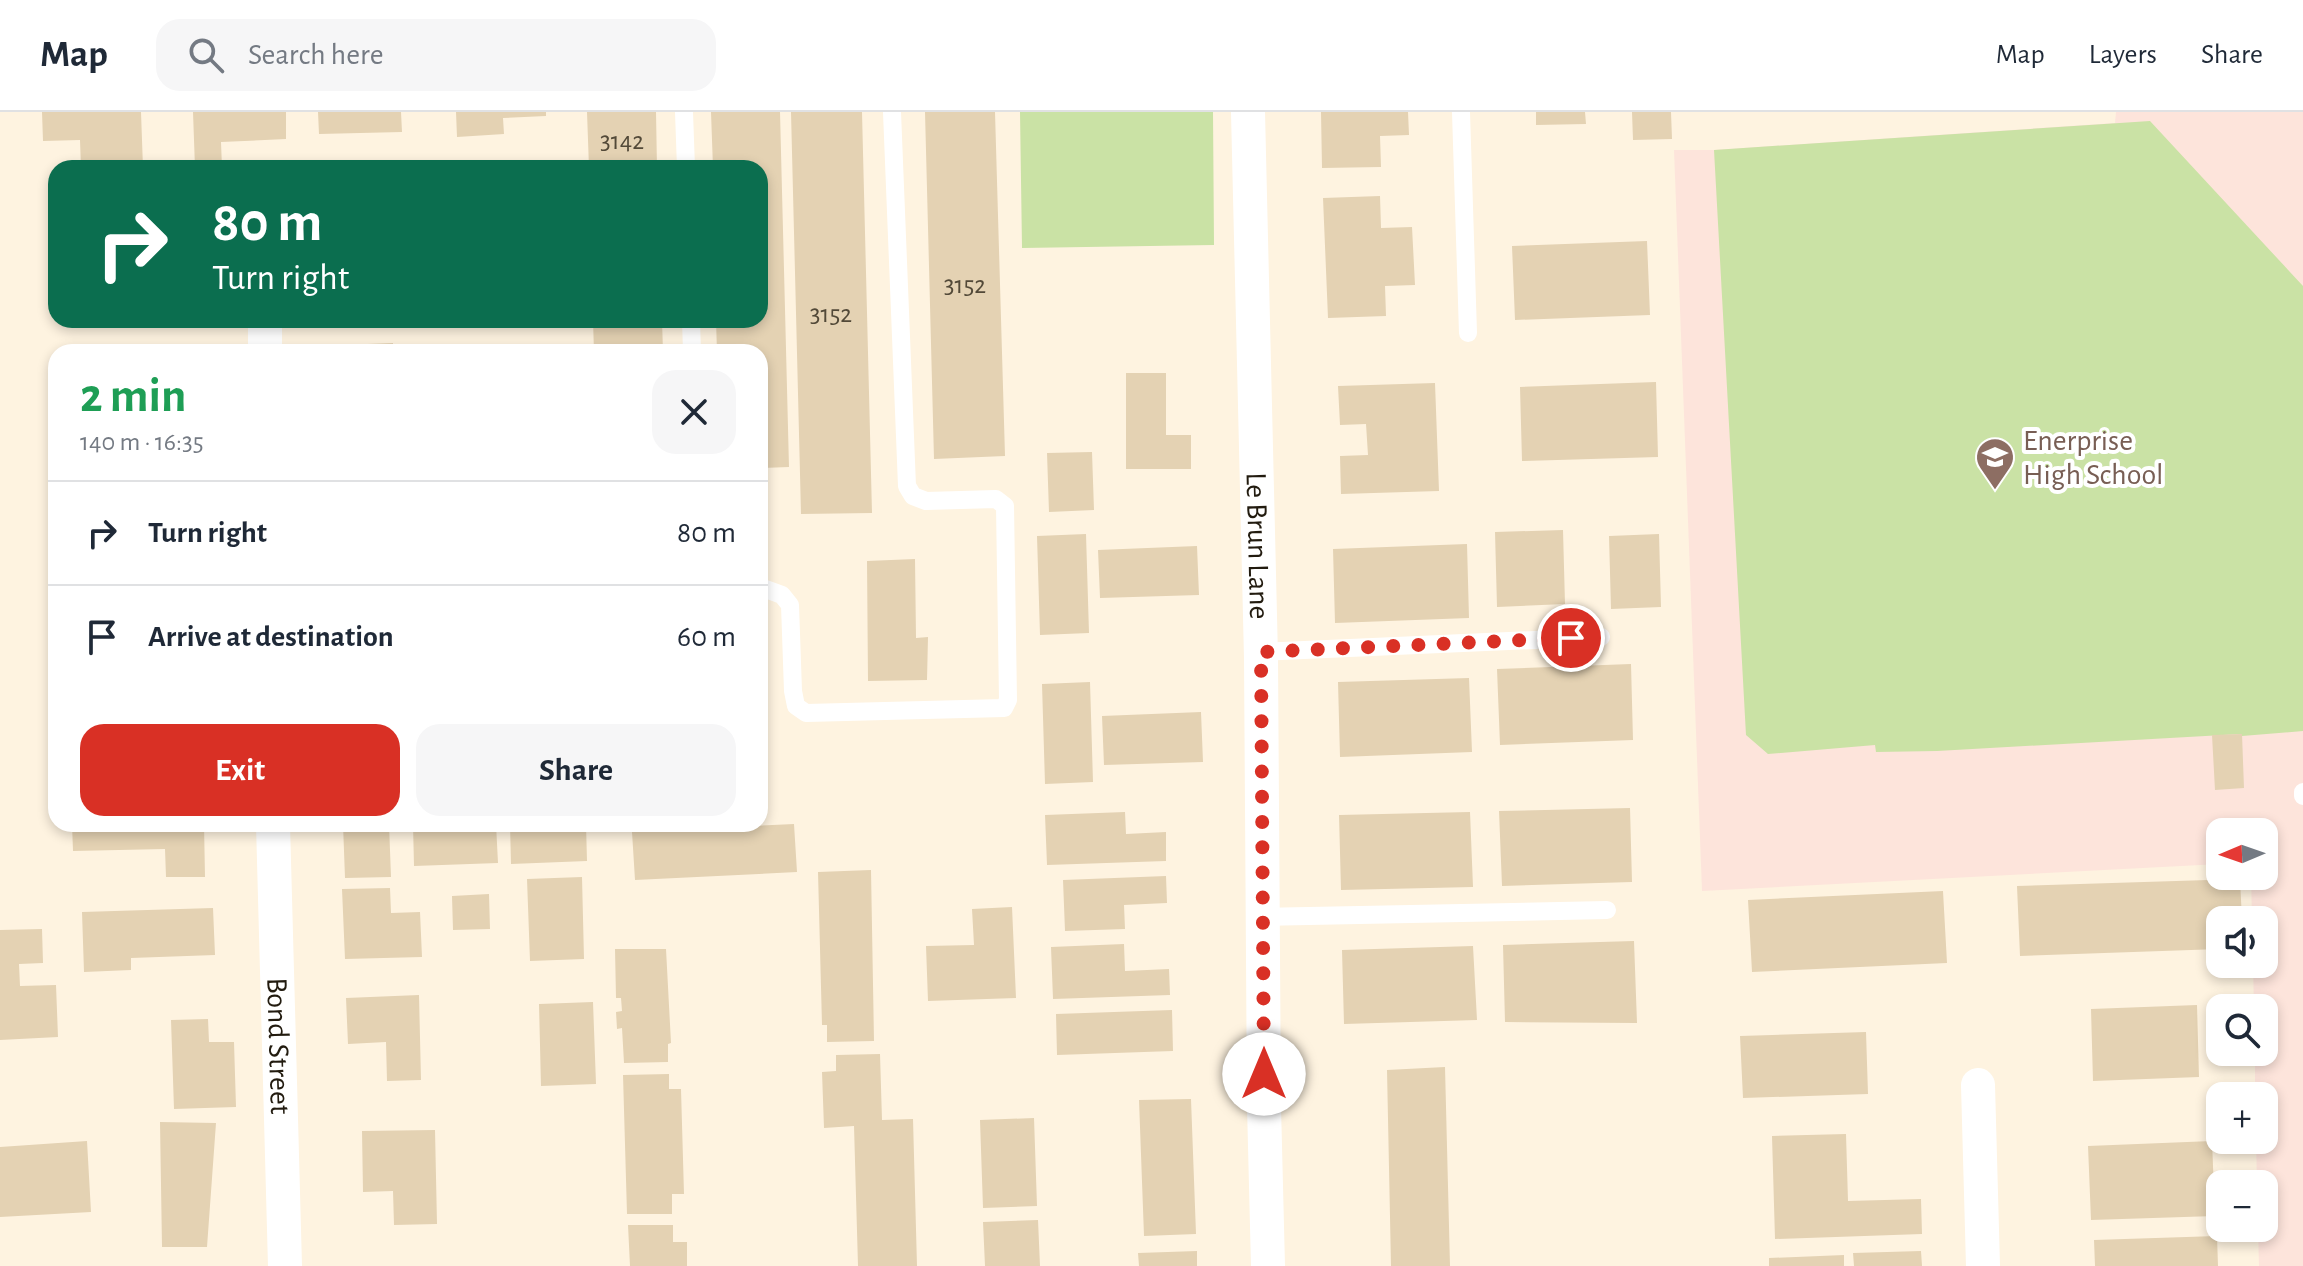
<!DOCTYPE html>
<html lang="en">
<head>
<meta charset="utf-8">
<style>
  :root { --surface:#fff; --page:#f6f6f7; --text:#1f2937; --muted:#747a83; --line:#e0e1e3; --accent:#d93025 }
  body { margin:0; font-family:"Alegreya Sans",sans-serif; background:var(--page); color:var(--text); height:100vh; display:flex; flex-direction:column; font-size:30px; white-space:nowrap }
  * { box-sizing:border-box; margin:0 }
  p { font-size:26px; color:var(--muted) }
  .icon { flex:none; width:44px; height:44px; fill:none; stroke:currentColor; stroke-width:2; stroke-linecap:round; stroke-linejoin:round }
  .map { position:relative; flex:1; overflow:hidden }
  .panel { position:absolute; left:48px; top:232px; width:720px; height:488px; display:flex; flex-direction:column; background:var(--surface); border-radius:24px; box-shadow:0 4px 12px #0003 }
  .panel>* { flex:none }
  .hud { position:absolute; left:48px; top:48px; width:720px; height:168px; border-radius:24px; box-shadow:0 4px 12px #0003; background:#0b6e4f; color:#fff; overflow:hidden }
  .needle { width:52px; rotate:268deg }
  .tools { position:absolute; left:2206px; top:706px; display:grid; gap:16px }
  .tools a { display:grid; place-items:center; width:72px; height:72px; border-radius:16px; background:var(--surface); box-shadow:0 4px 12px #0003; font-size:40px }
  .pin { position:absolute; display:grid; place-items:center; width:68px; height:68px; color:#fff; margin:-34px; border:4px solid #fff; border-radius:50%; box-shadow:0 2px 8px #0007 }
  .me { position:absolute; width:88px; margin:-44px; rotate:0deg; stroke-linejoin:round; filter:drop-shadow(0 0 6px #0008) }
  .turn { display:flex; align-items:center; gap:28px; height:168px; padding:0 32px; font-size:36px }
  .turn .icon { width:104px; height:104px; stroke-width:2.5 }
  .turn b { display:block; font-size:56px; line-height:68px }
  .round { display:grid; place-items:center; flex:none; width:84px; height:84px; border-radius:24px; background:var(--page) }
  .overview { display:flex; align-items:center; justify-content:space-between; height:136px; padding:0 32px }
  h1 { font-size:48px; font-weight:700; line-height:60px; color:#1e9e55 }
  .action { display:flex; gap:16px; margin-top:auto; padding:16px 32px }
  .action a { flex:1; height:92px; border-radius:24px; background:var(--accent); color:#fff; font-size:32px; font-weight:700; line-height:92px; text-align:center }
  .action a+a { background:var(--page); color:var(--text) }
  ul { padding:0; list-style:none }
  li { display:flex; align-items:center; gap:24px; height:104px; padding:0 32px; border-top:2px solid var(--line) }
  li div { flex:1 }
  li b { display:block; font-size:30px }
  li em { font-style:normal }
  header { display:flex; align-items:center; gap:48px; box-sizing:border-box; height:112px; padding:0 40px; background:var(--surface); border-bottom:2px solid var(--line) }
  header strong { font-size:38px }
  nav { display:flex; gap:44px; margin-inline-start:auto; font-size:28px }
  .search { width:560px; height:72px; background:var(--page); display:flex; align-items:center; gap:20px; box-sizing:border-box; padding:0 28px; border-radius:24px; color:var(--muted); font-size:30px }
  .map>svg:first-child { display:block }
</style>
</head>
<body>
<header>
<strong>Map</strong>
<div class="search"><svg class="icon" aria-label="search" viewBox="0 0 24 24"><circle cx="10" cy="10" r="6"/><path d="M15 15l6 6"/></svg>Search here</div>
<nav><a>Map</a><a>Layers</a><a>Share</a></nav>
</header>
<div class="map">
<svg width="2303" height="1154" viewBox="0 0 2303 1154">
  <rect width="100%" height="100%" fill="#fef3e0"/>
  <path fill="#fde4db" d="M2116,0H2303V1154H2259L2258,1116H2264V1072H2257L2256,1028H2264V984H2255V940H2264V896H2254L2253,852H2264V808H2252L2251,764H2264V720H2220V752L1702,779L1674,38H1714L2115,11Z"/>
  <path fill="#cae2a5" d="M1020,0H1213L1214,133L1022,136Z
    M2150,9L2303,174V619L2242,624L2241,622L1937,639L1876,640L1875,633L1768,642L1746,623L1714,38Z"/>
  <path fill="#e4d2b3" d="M42,0H141L143,56H81L80,28L43,29Z
    M193,0H286V27L221,30L222,56H195Z
    M318,0H401L402,20L319,22Z
    M456,0H546V4L503,6L504,22L457,25Z
    M587,0H656L657,56H589Z
    M711,0H780L789,355L760,356V240H717L716,208H760V56H713Z
    M791,0H862L872,401L801,402Z
    M925,0H995L1005,344L934,347Z
    M1321,0H1408L1409,23L1380,24L1381,55L1322,56Z
    M1536,0H1585L1586,12L1536,13Z
    M1632,0H1671L1672,27L1633,28Z
    M1380,84L1381,116L1412,115L1415,173L1385,174L1386,204L1328,206L1323,86Z
    M1647,129L1650,203L1515,208L1512,134Z
    M593,208H662L663,240H594Z
    M393,231V240H343L342,233Z
    M1126,261H1166V323H1191V357H1126Z
    M1656,270L1658,345L1522,349L1520,275Z
    M1435,271L1439,379L1341,382L1340,344L1368,343L1366,312L1340,313L1338,274Z
    M1092,340L1094,398L1049,400L1047,341Z
    M1563,418L1565,492L1497,495L1495,420Z
    M1086,422L1089,521L1040,523L1037,424Z
    M1659,422L1661,495L1611,497L1609,424Z
    M1467,432L1469,506L1335,511L1333,437Z
    M1197,434L1199,483L1100,486L1098,438Z
    M915,447L916,526L928,525L927,568L868,569L867,449Z
    M1631,552L1633,628L1500,633L1497,557Z
    M1469,566L1472,640L1340,645L1338,570Z
    M1090,570L1093,670L1045,672L1042,572Z
    M1201,600L1203,650L1104,653L1102,604Z
    M2242,622L2244,676L2215,678L2212,623Z
    M1630,696L1632,770L1502,774L1499,699Z
    M1125,700L1126,722L1166,720V749L1047,753L1045,703Z
    M1470,700L1473,775L1341,778L1339,703Z
    M72,712H204L205,765H166L165,737L73,739Z
    M343,712H389L391,765L345,766Z
    M413,712H496L498,751L414,754Z
    M510,712H586L587,749L511,752Z
    M794,712L797,760L635,768L632,720Z
    M871,758L874,929L827,930V913H822L818,760Z
    M1166,764L1167,791L1124,793L1125,817L1065,819L1063,768Z
    M582,765L584,847L530,849L527,767Z
    M2240,767L2242,808H2220V837L2020,844L2017,774Z
    M390,776L391,801L420,800L422,845L345,847L342,777Z
    M1943,779L1947,851L1752,860L1748,788Z
    M489,782L490,817L453,818L452,784Z
    M1012,795L1016,886L928,889L926,834L974,833L972,797Z
    M213,796L215,843L131,846V858L84,860L82,800Z
    M42,817L43,851L19,852L20,874L56,873L58,925L0,928V818Z
    M1634,829L1637,911L1505,910L1503,833Z
    M1124,832L1125,859L1169,857L1170,883L1053,887L1051,835Z
    M1473,834L1477,908L1344,912L1342,838Z
    M615,837H666L671,931L668,932V950L624,951L622,916L617,917L616,900L622,899L621,886H616Z
    M419,883L421,968L387,969L386,930L348,932L346,886Z
    M593,890L596,972L541,974L539,892Z
    M2197,893L2199,965L2093,969L2091,897Z
    M1172,898L1173,939L1057,943L1056,902Z
    M208,907L209,930H234L236,995L174,997L171,908Z
    M1866,920L1868,982L1743,986L1740,924Z
    M880,942L882,1008L913,1007L917,1154H858L854,1014L824,1016L822,960L836,959V943Z
    M1445,955L1450,1154H1391L1387,958Z
    M669,962V977H681L684,1082H672V1102H627L623,963Z
    M1191,987L1196,1122L1144,1124L1139,988Z
    M1034,1006L1037,1094L983,1096L980,1008Z
    M160,1010L216,1011L207,1135H162Z
    M435,1018L437,1112L394,1113L393,1079L363,1080L362,1019Z
    M1846,1022L1848,1089L1921,1087L1922,1122L1775,1127L1772,1024Z
    M87,1029L91,1100L0,1105V1035Z
    M2212,1029L2215,1104L2091,1108L2088,1034Z
    M1038,1108L1040,1154H985L983,1110Z
    M628,1113H673V1130H687V1154H630Z
    M2217,1124L2218,1154H2095L2094,1128Z
    M1197,1139V1154H1139L1138,1141Z
    M1921,1139L1922,1154H1854L1853,1141Z
    M1844,1143V1154H1769V1146Z"/>
  <g fill="none" stroke-linecap="round" stroke-linejoin="round">
    <path stroke="#fff" stroke-width="18" d="M684,0L686,56
      M1461,0L1468,221
      M691,208L692,240
      M760,475L782,483L790,493L793,579L796,594L806,601L1004,596L1008,588L1005,394L996,387L926,389L913,384L907,374L892,0
      M1261,540L1601,525
      M2303,680V684
      M1263,805L1607,798"/>
    <g stroke="#fff" stroke-width="34">
      <path id="s1" d="M1248,0L1261,546L1264,994L1268,1154"/>
      <path d="M265,208V240"/>
      <path id="s2" d="M273,712L285,1154"/>
      <path d="M1978,973L1983,1154"/>
    </g>
  </g>
  <g fill="none" stroke-linecap="round" stroke-linejoin="round">
    <path stroke="#d93025" stroke-width="14" stroke-dasharray="0 25.2" d="M1264,962L1261,540L1571,526"/>
  </g>
  <defs>
    <g id="school-pin" transform="scale(2)"><path d="M0 17L-7.5 6A9.5 9.5 0 1 1 7.5 6Z" fill="#8d6e63" stroke="#fff"/><path d="M0-5L7-2L0 1L-7-2ZM-4 1L0 2.5L4 1V4Q0 6-4 4Z" fill="#fff"/></g>
  </defs>
  <g fill-rule="evenodd">
    <use href="#school-pin" x="1995" y="345"/>
  </g>
  <g text-anchor="middle" stroke-width="8" stroke-linejoin="round" paint-order="stroke">
    <g font-size="26" fill="#524938">
      <text x="622" y="37">3142</text>
      <text x="965" y="181">3152</text>
      <text x="831" y="210">3152</text>
    </g>
    <g font-size="30" fill="#785e54" stroke="#fff" text-anchor="start">
      <text x="2023" y="338">Enerprise<tspan x="2023" dy="34">High School</tspan></text>
    </g>
    <g font-size="30" fill="#221b0f" stroke="#fff">
      <text dy="10" stroke="none"><textPath href="#s1" startOffset="434">Le Brun Lane</textPath></text>
      <text dy="10" stroke="none"><textPath href="#s2" startOffset="222">Bond Street</textPath></text>
    </g>
  </g>
</svg>
<div class="tools">
<a><svg class="needle" viewBox="-14 -14 28 28"><path d="M0-13l5 13h-10z" fill="#e53935"/><path d="M0 13l5-13h-10z" fill="#747a83"/></svg></a>
<a><svg class="icon" aria-label="sound" viewBox="0 0 24 24"><path d="M4 9h4l5-4v14l-5-4H4zM17 9q2 3 0 6"/></svg></a>
<a><svg class="icon" aria-label="search" viewBox="0 0 24 24"><circle cx="10" cy="10" r="6"/><path d="M15 15l6 6"/></svg></a>
<a>+</a>
<a>−</a>
</div>
<div class="pin" style="left:1571px;top:526px;background:#d93025"><svg class="icon" aria-label="arrive" viewBox="0 0 24 24"><path d="M6 21V4h12l-3 4 3 4H6"/></svg></div>
<svg class="me" style="left:1264px;top:962px" viewBox="-20 -20 40 40"><circle r="19" fill="#fff"/><path d="M0-13L10 11 0 6-10 11z" fill="#d93025"/></svg>
<div class="hud">
<div class="turn"><svg class="icon" aria-label="right" viewBox="0 0 24 24"><path d="M7 20v-9h11M14 6l5 5-5 5"/></svg><div><b>80 m</b>Turn right</div></div>
</div>
<section class="panel">
<div class="overview"><div><h1>2 min</h1><p>140 m · 16:35</p></div><a class="round"><svg class="icon" aria-label="close" viewBox="0 0 24 24"><path d="M6 6l12 12M18 6L6 18"/></svg></a></div>
<ul>
<li><svg class="icon" aria-label="right" viewBox="0 0 24 24"><path d="M7 20v-9h11M14 6l5 5-5 5"/></svg><div><b>Turn right</b></div><em>80 m</em></li>
<li><svg class="icon" aria-label="arrive" viewBox="0 0 24 24"><path d="M6 21V4h12l-3 4 3 4H6"/></svg><div><b>Arrive at destination</b></div><em>60 m</em></li>
</ul>
<div class="action"><a>Exit</a><a>Share</a></div>
</section>
</div>
</body>
</html>
